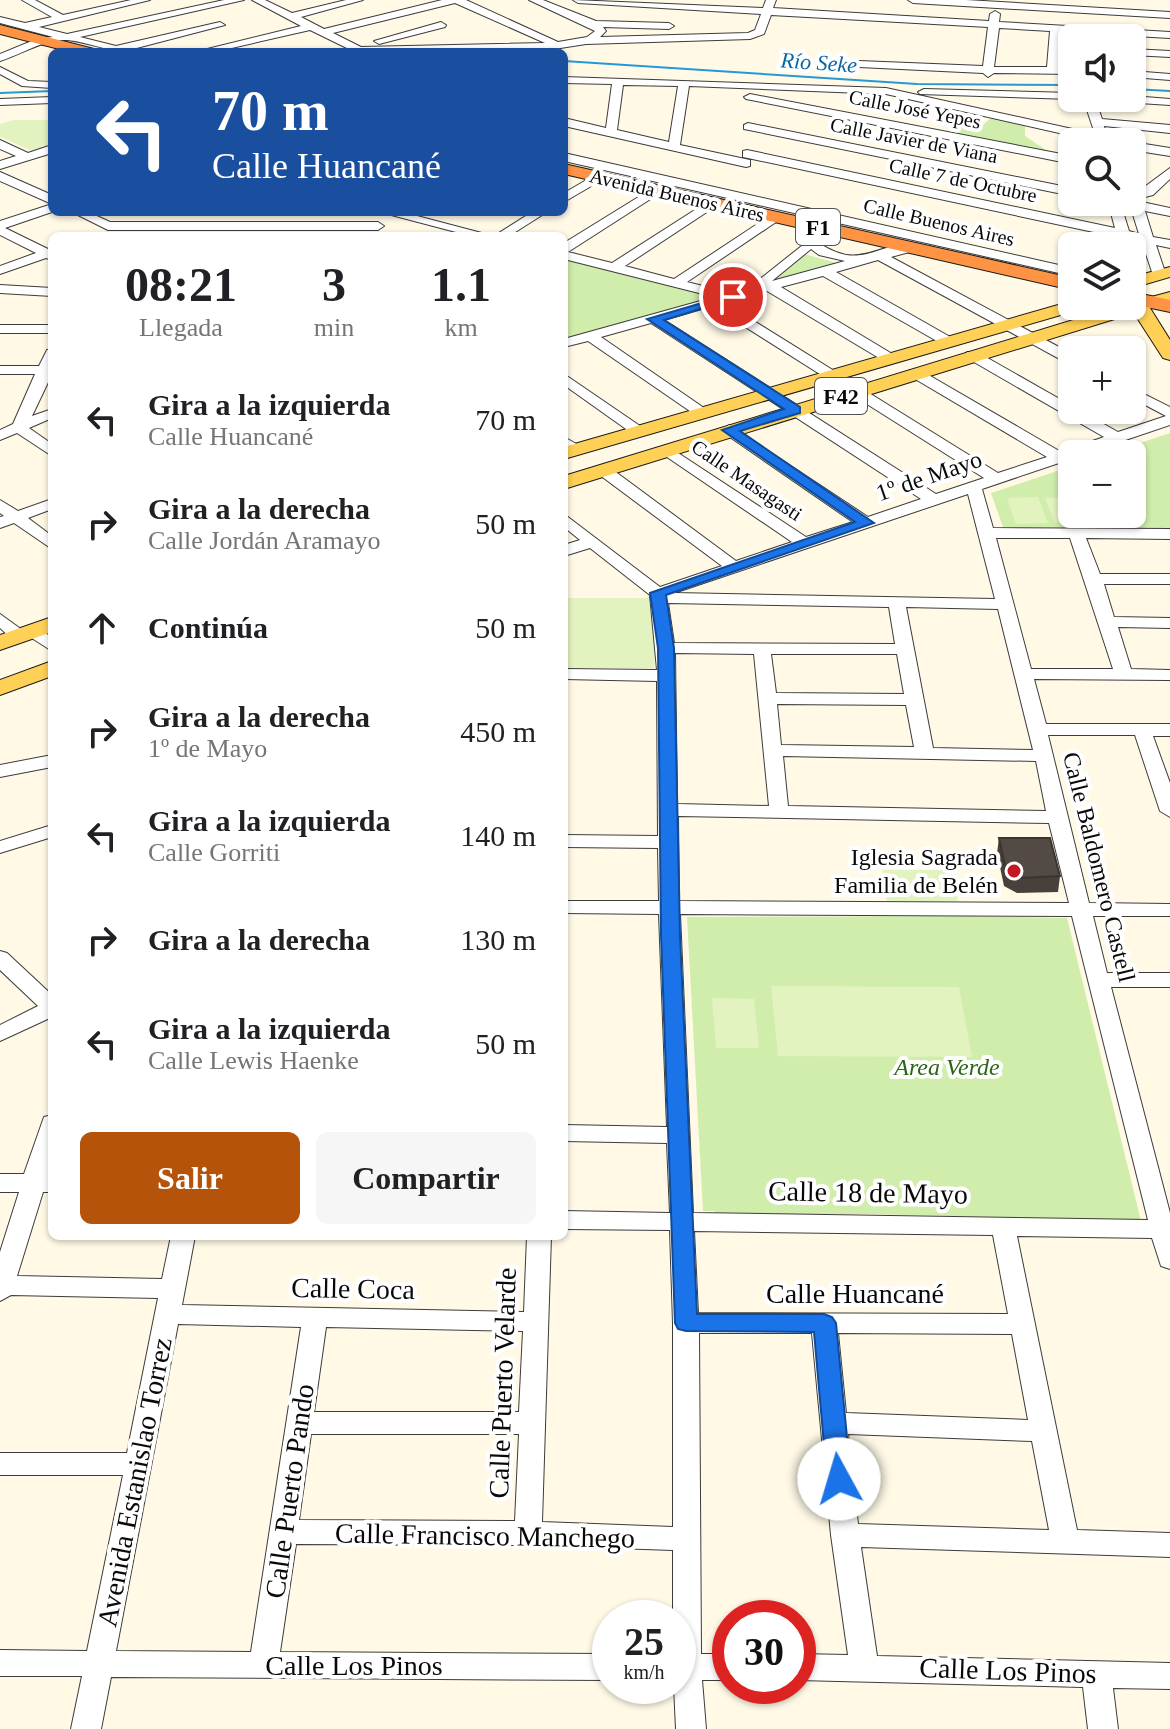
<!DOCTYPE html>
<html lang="es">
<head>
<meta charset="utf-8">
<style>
  :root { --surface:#fff; --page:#f6f6f6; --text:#202124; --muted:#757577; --accent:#b45309 }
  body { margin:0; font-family:Georgia,serif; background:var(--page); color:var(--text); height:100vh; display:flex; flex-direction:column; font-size:30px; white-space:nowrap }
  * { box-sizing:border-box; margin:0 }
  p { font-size:26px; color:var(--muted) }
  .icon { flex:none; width:44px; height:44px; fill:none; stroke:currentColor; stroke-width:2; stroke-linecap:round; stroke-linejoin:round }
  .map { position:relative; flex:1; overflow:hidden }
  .sheet { position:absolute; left:48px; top:232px; width:520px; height:1008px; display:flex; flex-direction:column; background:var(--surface); border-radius:12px; box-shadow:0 2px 6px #0004 }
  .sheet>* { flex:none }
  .guide { position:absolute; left:48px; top:48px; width:520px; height:168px; border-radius:12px; box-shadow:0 2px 6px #0004; background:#1a4fa0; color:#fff; overflow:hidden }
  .fabs { position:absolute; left:1058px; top:24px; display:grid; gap:16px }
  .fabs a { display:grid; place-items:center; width:88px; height:88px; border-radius:12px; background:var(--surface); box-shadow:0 2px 6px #0004; font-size:40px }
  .speed { position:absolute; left:592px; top:1600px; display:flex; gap:16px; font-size:40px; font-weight:700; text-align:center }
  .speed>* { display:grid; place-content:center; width:104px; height:104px; border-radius:50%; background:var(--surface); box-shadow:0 2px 6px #0004; line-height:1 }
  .speed small { font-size:20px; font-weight:400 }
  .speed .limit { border:12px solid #d22; background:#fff; color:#111 }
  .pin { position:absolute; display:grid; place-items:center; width:68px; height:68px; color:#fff; margin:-34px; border:4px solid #fff; border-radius:50%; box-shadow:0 2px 8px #0007 }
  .me { position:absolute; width:88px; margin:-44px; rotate:354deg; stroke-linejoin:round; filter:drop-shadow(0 0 6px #0008) }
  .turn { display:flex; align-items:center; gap:28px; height:168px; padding:0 32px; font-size:36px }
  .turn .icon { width:104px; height:104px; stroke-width:2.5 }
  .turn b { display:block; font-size:56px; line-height:68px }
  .eta { display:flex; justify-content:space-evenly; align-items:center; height:136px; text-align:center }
  .eta b { font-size:48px; font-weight:700; line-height:56px }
  .action { display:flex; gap:16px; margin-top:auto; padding:16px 32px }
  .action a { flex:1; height:92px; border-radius:12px; background:var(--accent); color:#fff; font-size:32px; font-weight:700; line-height:92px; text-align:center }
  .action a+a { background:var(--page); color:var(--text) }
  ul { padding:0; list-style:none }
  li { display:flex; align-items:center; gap:24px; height:104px; padding:0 32px }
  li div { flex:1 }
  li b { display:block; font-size:30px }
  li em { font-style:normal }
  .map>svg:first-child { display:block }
</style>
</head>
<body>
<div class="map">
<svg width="1170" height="1729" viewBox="0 0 1170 1729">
  <rect width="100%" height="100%" fill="#fff9e6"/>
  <path fill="#d0edac" d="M991,118L1025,125V136L1046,150L1045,153L949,135L960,126L978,129Z
    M804,254L844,265L766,286Z
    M564,258L719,297L564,342Z
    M1170,433V530H1004L991,493L1072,466V514H1132V454H1107Z
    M964,916L1067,918L1141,1221L868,1214L716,1215L715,1211H703L687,917Z"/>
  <path fill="#e3f3bf" d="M13,120H52V145L32,151L0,137V124Z
    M1038,497L1048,523L1016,524L1007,498Z
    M1045,498H1072V514H1086L1089,523H1055Z
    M564,598H658L654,668H564Z
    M882,870H951L958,901H887Z
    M771,986L959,987L972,1057L778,1056Z
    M712,998L754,999L759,1048H716Z"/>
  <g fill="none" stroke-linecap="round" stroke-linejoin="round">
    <path stroke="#2598da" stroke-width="2" d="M564,61L917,84L1072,85
      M1132,89L1170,91
      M0,93L52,91"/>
    <g stroke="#3c3c3c" stroke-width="2">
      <path id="minor" d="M22,0H35L63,15L131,0H150L39,27L67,34L224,0H244L80,37L116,46L220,22L225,25L129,50L130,52C108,52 89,42 67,40C44,39 22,54 0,61V54L39,38L53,37L0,23V17L25,23L52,17Z
        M252,0H265L292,13L346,0H363L301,17L324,29L442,0H466L558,42L587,37L595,31L529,0H543L596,21L669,23L674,26L669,29L603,27L606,31L600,37L748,33L755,30L761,14L578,3L573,0L763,8L766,0H776L773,8L989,21L990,14L995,11L1000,14L999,22L1170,32V38L1061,32L1058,67L1072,68V74L994,73L988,77L983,73L859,67L853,64L859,61L983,66L988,27L771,15L764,34L750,39L586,44L554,49L355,52L310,30L214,52H195L301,26ZM455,3L545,43L361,47L333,33ZM999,28L1050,31L1047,67H994Z
        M908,0H966L1170,12V18L913,3Z
        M441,22L446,25L445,27L379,44L374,41Z
        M1132,49L1170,51V57L1132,55Z
        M0,67L28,81L52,82V88L22,86L0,74Z
        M1132,71L1170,74V80L1132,77Z
        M564,77L886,88L1095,134L1083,98H1095L1102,119L1170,125V133L1104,126L1106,136L1121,142H1099L886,94L689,86L680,145L750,160V166L746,167L564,126V118L606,128L612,84L564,83ZM623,85L678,86L669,142L617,130Z
        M924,89L1072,93V98H1076L1072,99L920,94L918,92Z
        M750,94L1072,156V164L746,99L744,97Z
        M1132,96L1170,99V105L1108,101L1102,98Z
        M52,97V103L0,105V99Z
        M748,123L1072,188V196L744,129V125Z
        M0,140L28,153L52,145V153L0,169V161L16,156L0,149Z
        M1132,142L1170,148V156L1132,150Z
        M747,150L1115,228L1108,202H1120L1129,231L1139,234L1130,205L1132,186L1139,191L1170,168V179L1153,195L1141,198L1142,202L1170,208V216L1145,211L1153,237L1170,240V248L1156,245L1166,275L1154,278L1142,242L1131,240V246H1121L1117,237L743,157V151Z
        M564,153L1072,268V276L564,161Z
        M0,172L52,195V204L0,181Z
        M595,175L605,178L564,202V193Z
        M653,188L663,191L568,252L612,263L712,199L716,200V206L625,266L674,279L774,213L780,217L779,220L687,282L731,293L750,287L828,225L834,229L819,243C862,272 877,241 913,245V251L891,257L1072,354V364L1067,363L878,260L836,272L952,338V344H942L823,276L781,287L894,355V361H884L767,291L725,303L836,372V378H826L712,306L664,320L936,494L984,478L851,394V388H861L998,473L1047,457L910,376V370H920L1061,452L1104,437L967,358V352H977L1072,406V410H1079L1118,432L1166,416L1132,398V388L1170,407V425L1084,454H1072V458L1065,461L982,489L993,528L1170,529V539L1086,538L1100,574H1170V584H1104L1114,617L1170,618V628L1118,627L1131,669L1170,670V680L1034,679L1046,724H1170V736H1153L1170,783V817L1160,811L1135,735H1048L1089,903L1170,904V916H1093L1107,973H1170V987H1111L1170,1213V1269L1161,1266L1152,1238L1017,1236L1077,1530L1170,1533V1557L861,1547L877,1656L1170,1663V1689L1113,1688L1118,1729H1088L1083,1687L798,1680V1654L848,1655L831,1535L812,1333H699L701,1654H730V1680H702L706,1729H676L674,1686H678V1618H673V1550L528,1545L296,1544L280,1652L610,1654V1680L111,1677L101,1729H71L82,1676H0V1650L87,1651L123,1475H0V1453H127L158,1298L11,1295L0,1301V1252L19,1192H0V1174H24L44,1117L52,1115V1161L48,1174H52V1192H43L17,1276L162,1279L171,1236H195L182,1305L524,1312L527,1236H551L542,1522L673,1527V1323L670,1230L564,1229V1211L670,1213L667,1143L564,1141V1125L667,1127L659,914L564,913V901H659L658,848L564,847V835L658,836L657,681L564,679V669L657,670L650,595L590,548L564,556V545L580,540L564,527V514L660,587L722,566L597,473V467H609L736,561L792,542L661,453L658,450L666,445L806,537L853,522L724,433L721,430L729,425L868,517L921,499L651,323L601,337L707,410V416H697L588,341L564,347V339L715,297L564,259V243ZM811,249L819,255L845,261L772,281ZM968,494L995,599L674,593ZM996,538H1070L1113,669H1031ZM668,603L889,607L895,644L674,643ZM906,607L998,609L1033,750L933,748ZM675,653L754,654L769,806L677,804ZM771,654H897L904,694L776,693ZM777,704L906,705L914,747L781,745ZM783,756L1036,761L1046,811L788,806ZM678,816L1049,823L1069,903L679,901ZM680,914L1072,916L1148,1220L693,1213ZM694,1231L993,1235L1008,1314L698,1313ZM178,1324L301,1327L251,1652L116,1651ZM326,1327L523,1331L519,1412H314ZM838,1333L1012,1334L1028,1420L846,1413ZM311,1434H519L515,1521L299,1520ZM848,1434L1032,1441L1049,1530L858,1524Z
        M52,204V212L5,228L52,251V260L46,258L0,274V266L36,253L0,235V221Z
        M72,212H88L110,222H378L384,226L378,230H108Z
        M380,212H402L493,236H471Z
        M532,212H547L509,236H494Z
        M1132,256L1139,260L1147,281L1145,284L1133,281Z
        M0,285L52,288V296L0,293Z
        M0,325H52V333H0Z
        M52,349V374L32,416L52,409V418L29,428L52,444V456L17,433L0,440V430L13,424L35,374H0V366H39L47,350Z
        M564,374L643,428V434H633L564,385Z
        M564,437L580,446V452L575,454L564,449Z
        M52,499V509L28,518L52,536V549L14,523L0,528V517L4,516L0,513V500L18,511Z
        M0,614L25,632L28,636L25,640H13L0,628Z
        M33,626L52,637V651L27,635L24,631Z
        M52,755V767L0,777V765Z
        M52,825V837L0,853V841Z
        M0,951L7,953L52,995V1017L0,1041V1025L38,1006L0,970Z"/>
    </g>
    <g stroke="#1a1a1a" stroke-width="2">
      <path id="major" d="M1170,267V277L1132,288V277Z
        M1170,292V303L1150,308L1170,340V360L1163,358L1134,313L564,489V476L1119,306H1132V293L1140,294L1144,299Z
        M1072,301V306H1081L1078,310L564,459V447Z
        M52,617V632L0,650V635Z
        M52,661V676L0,695V680Z"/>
    </g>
    <g stroke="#1a1a1a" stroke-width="2">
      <path id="highway" d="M0,25L94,49L97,52H71L0,34Z
        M564,164L1072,278V290L564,174Z
        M1132,292L1170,300V312L1132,304Z"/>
    </g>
    <use href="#minor" fill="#fff" fill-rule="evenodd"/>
    <use href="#major" fill="#ffd056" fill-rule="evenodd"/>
    <use href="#highway" fill="#ff9344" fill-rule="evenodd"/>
  </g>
  <path fill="#47403b" d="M999,838L1060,876L1058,892L1017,893L1004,886L997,853Z"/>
  <path fill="#534a45" stroke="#3a3430" stroke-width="2" d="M999,838H1050L1060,876L1019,878L1006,871Z"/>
  <path fill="#1a73e8" stroke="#114b97" stroke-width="2" d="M729,295L740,297L664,320L800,407V413L740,431L874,523L666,595L674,648L680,935L697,1314H824L832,1317L836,1323L851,1479L848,1486L839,1489L831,1486L827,1479L814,1332L686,1331L678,1329L675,1323L661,935L658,648L650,593L855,522L722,430L784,409L647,319Z"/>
  <circle fill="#c51624" stroke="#fff" stroke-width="3" cx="1014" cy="871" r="8"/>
  <g text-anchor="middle" stroke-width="8" stroke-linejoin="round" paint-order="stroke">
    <g font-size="20" fill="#090909" stroke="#fff">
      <text transform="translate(915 109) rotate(11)" y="7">Calle José Yepes</text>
      <text transform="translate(914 140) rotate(11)" y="7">Calle Javier de Viana</text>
      <text transform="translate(963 180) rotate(12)" y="7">Calle 7 de Octubre</text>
      <text transform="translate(677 195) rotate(13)" y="7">Avenida Buenos Aires</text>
      <text transform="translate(939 222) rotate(13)" y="7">Calle Buenos Aires</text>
      <text transform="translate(747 480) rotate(34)" y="7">Calle Masagasti</text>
    </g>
    <g font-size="22" font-style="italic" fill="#0966a5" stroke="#fff">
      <text transform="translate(819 62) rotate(4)" y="8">Río Seke</text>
    </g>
    <g fill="#fff" stroke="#535353" stroke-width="2">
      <rect x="796" y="209" width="44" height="36" rx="6"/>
      <rect x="815" y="378" width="52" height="36" rx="6"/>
    </g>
    <g font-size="22" font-weight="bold" fill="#090909">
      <text x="818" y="235">F1</text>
      <text x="841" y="404">F42</text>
    </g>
    <g font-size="24" fill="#090909" stroke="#fff">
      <text transform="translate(929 476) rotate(-19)" y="8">1º de Mayo</text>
      <text transform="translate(1099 867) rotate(76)" y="8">Calle Baldomero Castell</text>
    </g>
    <g font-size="24" fill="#090909" stroke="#fff" text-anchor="end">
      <text x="998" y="865">Iglesia Sagrada<tspan x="998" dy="28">Familia de Belén</tspan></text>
    </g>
    <g font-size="24" font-style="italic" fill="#296615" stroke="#fff">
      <text x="947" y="1075">Area Verde</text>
    </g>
    <g font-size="28" fill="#090909" stroke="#fff">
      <text transform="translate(868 1192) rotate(1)" y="10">Calle 18 de Mayo</text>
      <text transform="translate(353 1288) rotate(1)" y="10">Calle Coca</text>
      <text x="855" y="1303">Calle Huancané</text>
      <text transform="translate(502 1383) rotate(-88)" y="10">Calle Puerto Velarde</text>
      <text transform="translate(134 1482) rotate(-79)" y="10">Avenida Estanislao Torrez</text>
      <text transform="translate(289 1491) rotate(-82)" y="10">Calle Puerto Pando</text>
      <text transform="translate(485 1535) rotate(1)" y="10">Calle Francisco Manchego</text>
      <text x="354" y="1675">Calle Los Pinos</text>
      <text transform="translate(1008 1670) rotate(2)" y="10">Calle Los Pinos</text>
    </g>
  </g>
</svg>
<div class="fabs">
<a><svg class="icon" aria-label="sound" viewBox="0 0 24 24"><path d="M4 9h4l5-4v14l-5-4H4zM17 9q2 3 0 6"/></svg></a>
<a><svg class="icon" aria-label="search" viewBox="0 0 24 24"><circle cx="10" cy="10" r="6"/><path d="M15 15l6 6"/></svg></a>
<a><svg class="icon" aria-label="layers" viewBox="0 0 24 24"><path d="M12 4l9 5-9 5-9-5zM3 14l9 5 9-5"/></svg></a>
<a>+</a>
<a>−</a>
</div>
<div class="speed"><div>25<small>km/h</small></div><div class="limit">30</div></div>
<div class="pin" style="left:733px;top:297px;background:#d93025"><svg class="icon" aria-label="arrive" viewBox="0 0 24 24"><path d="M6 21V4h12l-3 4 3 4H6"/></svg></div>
<svg class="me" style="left:839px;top:1479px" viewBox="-20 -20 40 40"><circle r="19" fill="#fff"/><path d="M0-13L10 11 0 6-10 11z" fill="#1a73e8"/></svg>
<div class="guide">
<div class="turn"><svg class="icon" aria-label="left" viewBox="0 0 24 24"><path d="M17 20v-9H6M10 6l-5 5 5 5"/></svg><div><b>70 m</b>Calle Huancané</div></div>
</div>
<section class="sheet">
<div class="eta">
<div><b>08:21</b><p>Llegada</p></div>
<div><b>3</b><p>min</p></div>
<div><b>1.1</b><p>km</p></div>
</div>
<ul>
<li><svg class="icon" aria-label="left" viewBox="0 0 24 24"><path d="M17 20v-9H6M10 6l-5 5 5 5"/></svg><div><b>Gira a la izquierda</b><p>Calle Huancané</p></div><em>70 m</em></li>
<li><svg class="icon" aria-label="right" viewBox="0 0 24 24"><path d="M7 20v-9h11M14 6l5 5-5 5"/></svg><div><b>Gira a la derecha</b><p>Calle Jordán Aramayo</p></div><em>50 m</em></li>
<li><svg class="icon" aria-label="ahead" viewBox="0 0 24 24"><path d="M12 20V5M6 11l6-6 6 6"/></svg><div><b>Continúa</b></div><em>50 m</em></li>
<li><svg class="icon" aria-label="right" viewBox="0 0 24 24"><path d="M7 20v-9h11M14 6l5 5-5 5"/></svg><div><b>Gira a la derecha</b><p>1º de Mayo</p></div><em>450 m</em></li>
<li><svg class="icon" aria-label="left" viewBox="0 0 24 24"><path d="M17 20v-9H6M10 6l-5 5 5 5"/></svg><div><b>Gira a la izquierda</b><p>Calle Gorriti</p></div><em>140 m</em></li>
<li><svg class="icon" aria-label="right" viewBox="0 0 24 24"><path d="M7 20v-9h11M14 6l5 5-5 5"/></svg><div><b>Gira a la derecha</b></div><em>130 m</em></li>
<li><svg class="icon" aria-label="left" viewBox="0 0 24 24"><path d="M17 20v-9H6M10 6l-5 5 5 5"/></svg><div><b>Gira a la izquierda</b><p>Calle Lewis Haenke</p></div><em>50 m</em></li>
</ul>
<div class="action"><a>Salir</a><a>Compartir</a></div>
</section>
</div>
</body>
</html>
